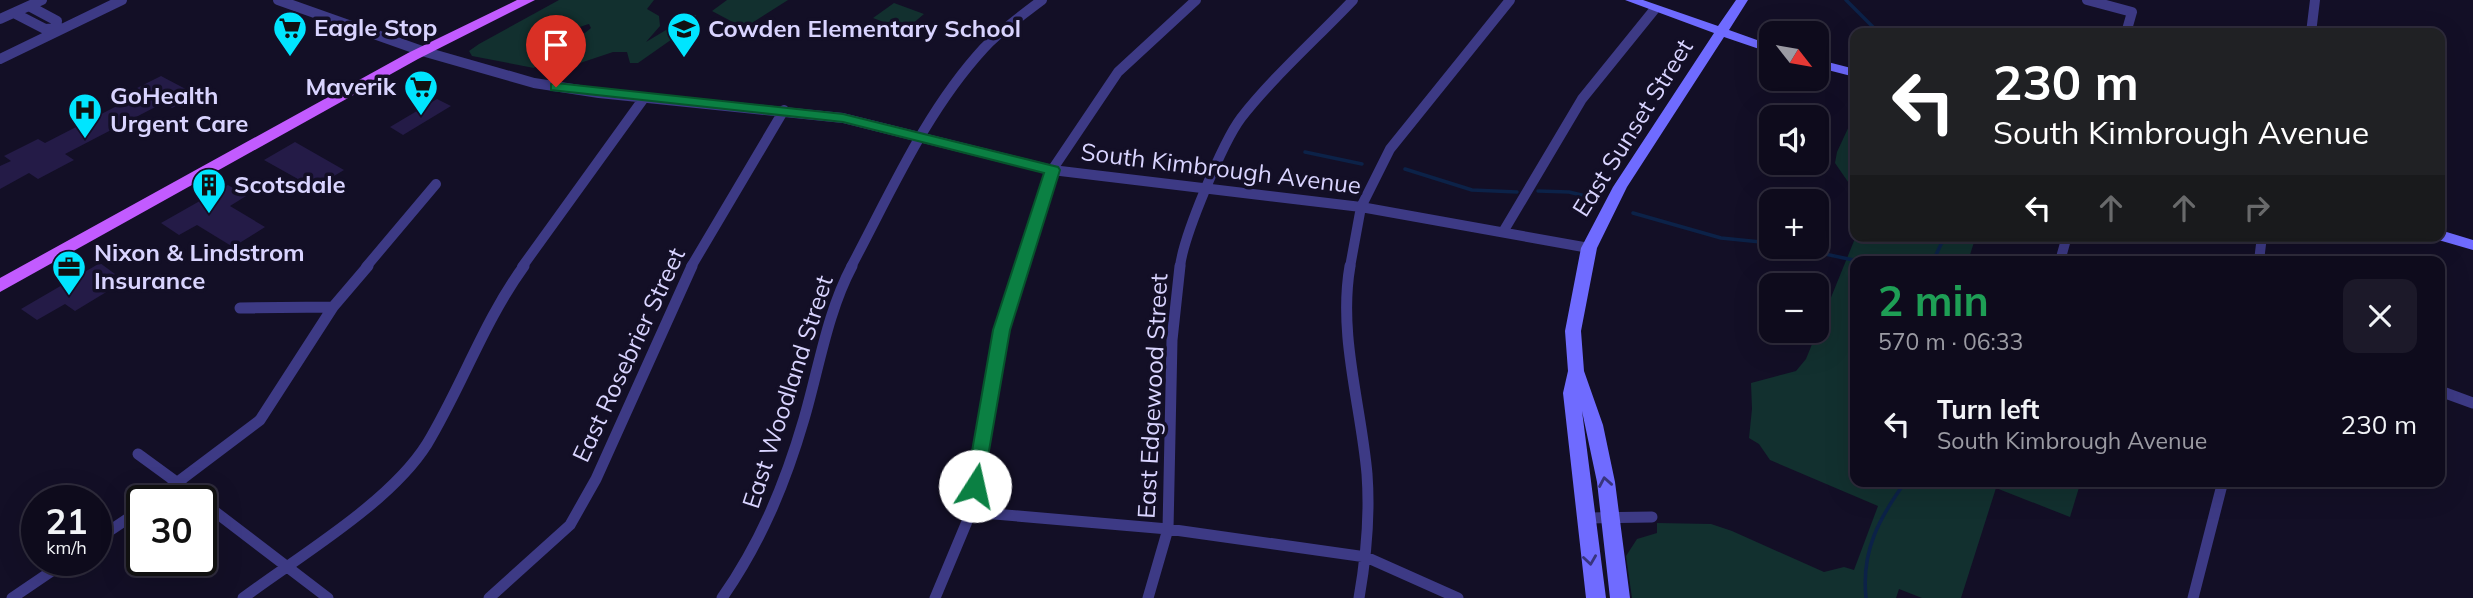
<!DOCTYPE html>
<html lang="en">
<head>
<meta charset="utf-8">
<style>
  :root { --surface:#0e0b1c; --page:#1c1929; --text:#f1f3f6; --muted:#9b9ba3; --line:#2e2b3b }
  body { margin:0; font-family:Mulish,sans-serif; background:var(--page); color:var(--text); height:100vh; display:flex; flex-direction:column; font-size:26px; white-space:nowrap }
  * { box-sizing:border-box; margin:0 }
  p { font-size:23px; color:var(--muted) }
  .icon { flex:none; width:38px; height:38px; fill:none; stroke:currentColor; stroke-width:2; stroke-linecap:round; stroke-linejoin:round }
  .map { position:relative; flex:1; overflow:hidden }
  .sheet { position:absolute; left:1850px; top:256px; width:595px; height:231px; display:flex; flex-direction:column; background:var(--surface); border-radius:14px; box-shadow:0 7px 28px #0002,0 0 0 2px var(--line) }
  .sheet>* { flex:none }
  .top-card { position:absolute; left:1850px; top:28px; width:595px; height:214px; border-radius:14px; box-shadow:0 7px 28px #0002,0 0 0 2px var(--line); background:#202124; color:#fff; overflow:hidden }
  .needle { width:46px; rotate:121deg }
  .controls { position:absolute; left:1759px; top:21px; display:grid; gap:14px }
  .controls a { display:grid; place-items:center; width:70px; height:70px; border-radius:14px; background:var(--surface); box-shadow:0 7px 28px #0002,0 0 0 2px var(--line); font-size:35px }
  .speed { position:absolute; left:21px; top:485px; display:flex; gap:14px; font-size:35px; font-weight:700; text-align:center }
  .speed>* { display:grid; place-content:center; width:91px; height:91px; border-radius:50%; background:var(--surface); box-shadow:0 7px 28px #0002,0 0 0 2px var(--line); line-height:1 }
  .speed small { font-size:18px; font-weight:400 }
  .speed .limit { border:4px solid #111; border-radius:10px; background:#fff; color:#111 }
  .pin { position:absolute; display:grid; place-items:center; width:60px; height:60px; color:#fff; margin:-72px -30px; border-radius:50% 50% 50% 0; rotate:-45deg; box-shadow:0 0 7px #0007 }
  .pin .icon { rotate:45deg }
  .me { position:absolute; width:77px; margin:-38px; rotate:10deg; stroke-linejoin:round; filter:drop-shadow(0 0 5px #0008) }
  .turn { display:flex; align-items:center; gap:24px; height:147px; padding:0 28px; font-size:32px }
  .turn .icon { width:91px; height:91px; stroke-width:2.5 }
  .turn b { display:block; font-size:49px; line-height:60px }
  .lanes { display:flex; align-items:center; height:66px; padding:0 28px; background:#0003; justify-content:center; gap:35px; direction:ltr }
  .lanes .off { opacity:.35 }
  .round { display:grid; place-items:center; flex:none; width:74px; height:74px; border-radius:14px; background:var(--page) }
  .overview { display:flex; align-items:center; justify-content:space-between; height:119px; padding:0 28px }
  h1 { font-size:42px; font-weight:700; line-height:52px; color:#1e9e55 }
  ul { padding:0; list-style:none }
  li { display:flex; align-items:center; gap:21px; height:98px; padding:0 28px }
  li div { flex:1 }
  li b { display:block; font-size:26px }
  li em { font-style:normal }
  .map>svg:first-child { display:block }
</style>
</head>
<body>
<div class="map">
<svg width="2473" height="598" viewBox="0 0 2473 598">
  <rect width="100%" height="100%" fill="#130f26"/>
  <path fill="#12302f" d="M559,0H654L647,9L659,16L660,26L646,42L691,15H696L695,23L638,63H630L627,52H613L580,63L574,59V52L569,46L591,28L589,24C575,28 554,38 546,50C541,58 541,62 534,68L472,56L469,51L479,44Z
    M727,0H788L744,28L712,11Z
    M894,3L924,14L905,30L873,18Z
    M1855,122V192L1835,163L1837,152L1850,124Z
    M1856,236H1976L1968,261H1855V481H2081L2070,517L1996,488L1961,598H1922L1899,589L1896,598H1632L1626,556L1637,539L1657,533V523L1711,524L1732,531L1824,572L1844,567L1854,570L1878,506L1770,460L1759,444L1749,438L1752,409L1751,383L1796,371L1806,359Z"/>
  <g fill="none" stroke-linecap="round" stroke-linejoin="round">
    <path stroke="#0c2248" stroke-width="3.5" d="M1846,0L1879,33
      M1305,152L1362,164
      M1405,169L1472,190L1517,192
      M1538,191L1569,192L1590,197
      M1633,213L1721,238L1771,243
      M1792,247L1858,261
      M1933,261L1945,236
      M1866,598C1861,551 1879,518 1906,481"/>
  </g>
  <path fill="#241b47" d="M161,76L197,95L172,108L163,103L65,154L74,160L38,179L29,173L0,189V166L11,161L4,156L38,139L45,143L144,92L137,88Z
    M437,99L451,106L403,135L390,127Z
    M295,142L344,170L314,188L264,160Z
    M228,185L246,196L230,206L265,227L233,247L197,225L179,235L161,223Z
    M100,263L115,274L99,284L108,291L75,311L65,304L37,320L21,309Z"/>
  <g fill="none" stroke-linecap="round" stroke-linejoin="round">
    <path stroke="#3d3a85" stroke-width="10" d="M278,0L422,51L534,83L599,93L843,118L1052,170L1361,207L1589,248
      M2087,0L2132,12L2126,33
      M29,6L57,21L56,27
      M14,13L45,29L60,28
      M0,19L42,0
      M2311,33L2315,0
      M0,59L122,0
      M1503,232L1582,99L1654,10
      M2060,261L2067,236
      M2259,261L2262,236
      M366,267L436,184
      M522,267L644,98
      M691,267L784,110
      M851,267C891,192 926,111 984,48C1001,30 1022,15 1042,0
      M1022,267L1052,170L1118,72L1196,0
      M1180,267C1183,237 1223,142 1241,118C1272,78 1318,37 1353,0
      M1350,267L1361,207L1390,149L1510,0"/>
    <path stroke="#3d3a85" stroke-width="11" d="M1350,266C1338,335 1361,405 1367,474C1370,515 1366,558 1359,598
      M240,308L333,307
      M2440,391L2473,403
      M138,454L201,500
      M154,500L260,420L333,307L368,266
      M201,501L328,598
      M971,512L1168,529L1366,557L1458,598
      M1585,518L1652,517
      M96,540L142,509
      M12,598L68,560
      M243,598C299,556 390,503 427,444C462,386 484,321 524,266
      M489,598L570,525L596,479L692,266
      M722,598C761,542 785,484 804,419C819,368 827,313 852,266
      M935,598L971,512L1002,330L1022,266
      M1148,598L1168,529L1172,340L1180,266
      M2193,598L2223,481"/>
    <path fill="#6f6bff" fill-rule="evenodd" d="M1625,0H1643L1718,26L1736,0H1748L1729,30L1771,45V53L1724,37L1627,187L1597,248L1581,331L1584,371L1603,425L1615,482L1630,598H1610L1597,482L1582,411L1606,598H1586L1563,393L1568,371L1565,331L1581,248L1613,187L1714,33Z
      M1816,59L1855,69V77L1816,67Z
      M2440,230L2473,240V250L2435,239L2433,236H2440Z"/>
    <path fill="#c25bff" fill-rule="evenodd" d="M517,0H535L418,59L0,292V278L408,53Z"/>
  </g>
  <defs><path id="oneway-chevron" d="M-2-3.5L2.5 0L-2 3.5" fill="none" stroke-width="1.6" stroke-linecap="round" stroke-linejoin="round" transform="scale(1.75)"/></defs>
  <g stroke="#38347d">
    <use href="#oneway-chevron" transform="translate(1605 482) rotate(-100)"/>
    <use href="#oneway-chevron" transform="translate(1590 560) rotate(82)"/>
  </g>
  <path fill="#0b8043" stroke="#07532c" stroke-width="2" d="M556,83L843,114L1058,167L1060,170L1010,330L982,491H969L966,486L993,330L1044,173L843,122L551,90V84Z"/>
  <defs>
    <g id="supermarket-pin" transform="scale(1.75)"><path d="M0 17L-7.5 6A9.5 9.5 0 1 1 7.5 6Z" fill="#00e5ff" stroke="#130f26"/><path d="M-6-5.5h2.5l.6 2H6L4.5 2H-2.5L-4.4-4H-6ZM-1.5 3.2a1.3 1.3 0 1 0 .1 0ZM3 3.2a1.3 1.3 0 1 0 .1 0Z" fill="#111"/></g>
    <g id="school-pin" transform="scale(1.75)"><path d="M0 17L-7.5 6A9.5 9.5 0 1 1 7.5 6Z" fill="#00e5ff" stroke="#130f26"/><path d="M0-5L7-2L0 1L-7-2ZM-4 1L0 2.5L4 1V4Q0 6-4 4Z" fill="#111"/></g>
    <g id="hospital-pin" transform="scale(1.75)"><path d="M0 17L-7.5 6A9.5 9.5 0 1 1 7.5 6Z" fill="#00e5ff" stroke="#130f26"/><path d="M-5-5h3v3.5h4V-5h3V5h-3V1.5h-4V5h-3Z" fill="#111"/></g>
    <g id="building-pin" transform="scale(1.75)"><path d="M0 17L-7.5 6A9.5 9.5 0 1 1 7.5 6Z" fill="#00e5ff" stroke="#130f26"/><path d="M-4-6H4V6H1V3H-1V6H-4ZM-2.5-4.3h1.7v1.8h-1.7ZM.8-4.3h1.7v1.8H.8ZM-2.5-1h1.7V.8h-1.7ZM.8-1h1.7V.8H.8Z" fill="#111"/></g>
    <g id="office-pin" transform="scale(1.75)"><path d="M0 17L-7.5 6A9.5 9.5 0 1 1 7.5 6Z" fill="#00e5ff" stroke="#130f26"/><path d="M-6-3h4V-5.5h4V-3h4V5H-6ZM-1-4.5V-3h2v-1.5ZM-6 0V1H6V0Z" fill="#111"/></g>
  </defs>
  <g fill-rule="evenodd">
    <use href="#supermarket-pin" x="290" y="28"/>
    <use href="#school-pin" x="684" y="29"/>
    <use href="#supermarket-pin" x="421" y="87"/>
    <use href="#hospital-pin" x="85" y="110"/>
    <use href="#building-pin" x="209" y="185"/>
    <use href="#office-pin" x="69" y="267"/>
  </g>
  <g text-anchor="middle" stroke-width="7" stroke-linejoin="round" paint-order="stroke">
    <g font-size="24" font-weight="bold" fill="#d9d4ff" stroke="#130f26" text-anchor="start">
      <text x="314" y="36">Eagle Stop</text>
      <text x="708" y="37">Cowden Elementary School</text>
      <text x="396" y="95" text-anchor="end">Maverik</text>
      <text x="110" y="104">GoHealth<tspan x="110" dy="28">Urgent Care</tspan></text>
      <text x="234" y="193">Scotsdale</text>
      <text x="94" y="261">Nixon &amp; Lindstrom<tspan x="94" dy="28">Insurance</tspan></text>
    </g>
    <g font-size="24" fill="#d9d4ff" stroke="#130f26">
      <text transform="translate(1633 128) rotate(-58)" y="8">East Sunset Street</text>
      <text transform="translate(1221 169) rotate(7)" y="8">South Kimbrough Avenue</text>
      <text transform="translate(629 355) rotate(-65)" y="8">East Rosebrier Street</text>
      <text transform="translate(788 392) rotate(-72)" y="8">East Woodland Street</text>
      <text transform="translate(1153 396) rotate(-87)" y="8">East Edgewood Street</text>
    </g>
  </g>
</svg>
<div class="controls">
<a><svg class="needle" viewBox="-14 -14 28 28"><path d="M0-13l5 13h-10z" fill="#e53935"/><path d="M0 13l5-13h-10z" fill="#9b9ba3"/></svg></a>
<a><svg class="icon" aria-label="sound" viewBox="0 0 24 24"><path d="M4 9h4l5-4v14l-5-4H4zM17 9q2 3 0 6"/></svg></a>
<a>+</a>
<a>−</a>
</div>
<div class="speed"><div>21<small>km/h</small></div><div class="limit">30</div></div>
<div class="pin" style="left:556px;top:87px;background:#d93025"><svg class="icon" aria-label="arrive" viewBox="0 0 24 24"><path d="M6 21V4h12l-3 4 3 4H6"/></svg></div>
<svg class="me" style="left:975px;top:486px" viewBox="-20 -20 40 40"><circle r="19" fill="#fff"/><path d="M0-13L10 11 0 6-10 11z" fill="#0b8043"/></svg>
<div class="top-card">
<div class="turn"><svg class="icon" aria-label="left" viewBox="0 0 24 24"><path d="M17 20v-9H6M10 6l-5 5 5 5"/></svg><div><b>230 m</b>South Kimbrough Avenue</div></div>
<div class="lanes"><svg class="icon" aria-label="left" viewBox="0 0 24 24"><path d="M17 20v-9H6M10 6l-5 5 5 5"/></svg><svg class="icon off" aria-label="ahead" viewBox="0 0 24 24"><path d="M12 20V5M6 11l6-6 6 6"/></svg><svg class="icon off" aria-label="ahead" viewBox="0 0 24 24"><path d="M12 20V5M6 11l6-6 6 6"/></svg><svg class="icon off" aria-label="right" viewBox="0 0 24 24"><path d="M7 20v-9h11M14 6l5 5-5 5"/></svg></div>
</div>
<section class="sheet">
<div class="overview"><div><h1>2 min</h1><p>570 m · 06:33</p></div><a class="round"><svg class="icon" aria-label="close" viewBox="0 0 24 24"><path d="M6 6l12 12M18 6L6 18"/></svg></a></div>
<ul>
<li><svg class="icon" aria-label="left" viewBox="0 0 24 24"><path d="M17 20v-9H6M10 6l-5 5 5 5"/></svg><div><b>Turn left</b><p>South Kimbrough Avenue</p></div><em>230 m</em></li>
</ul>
</section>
</div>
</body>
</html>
